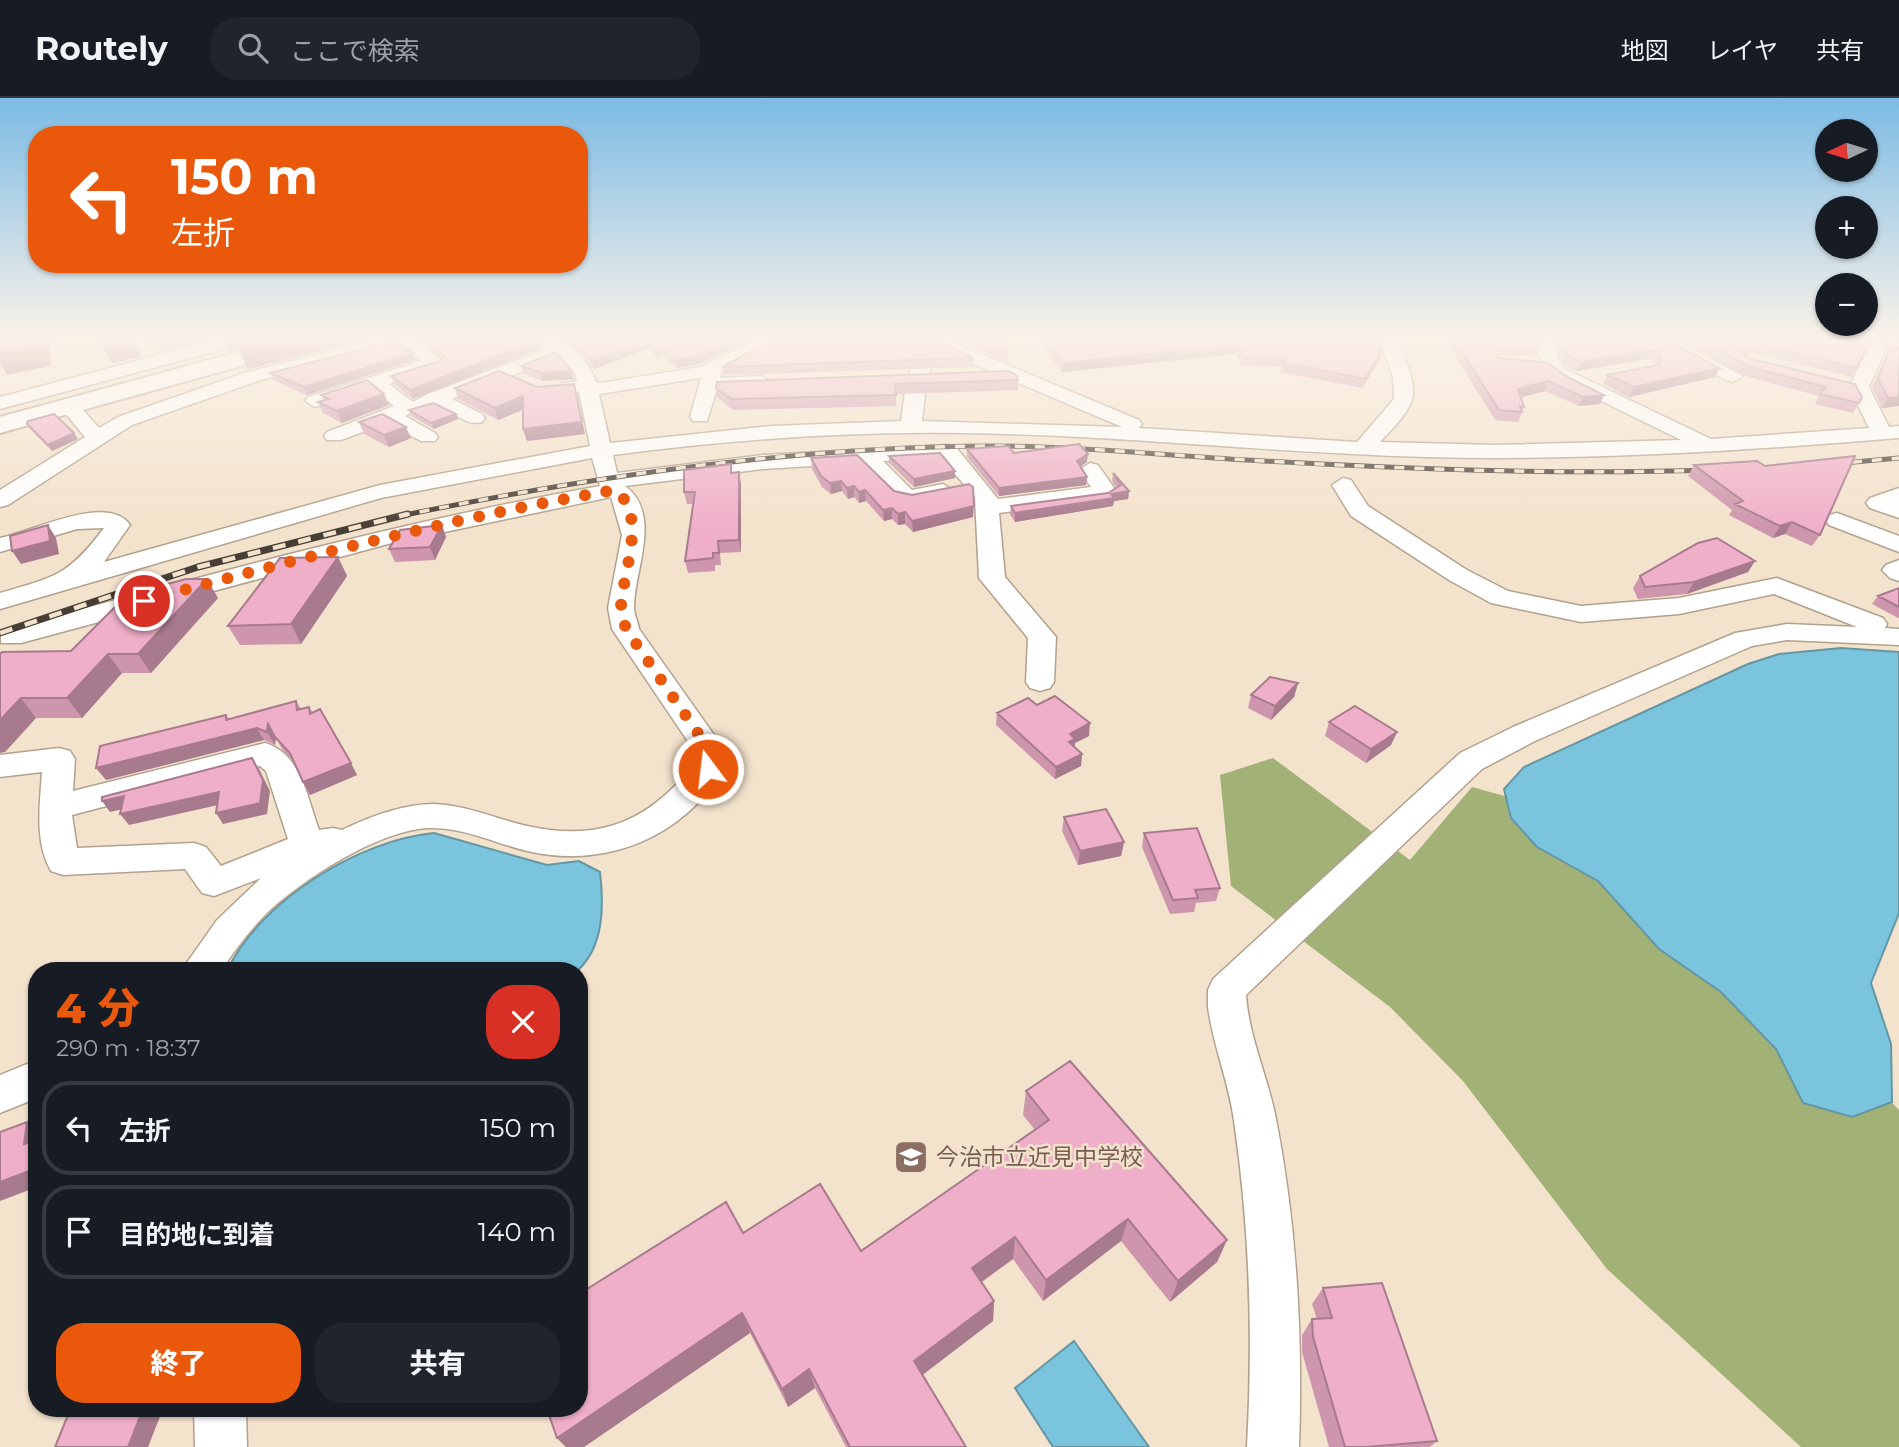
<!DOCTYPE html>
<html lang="ja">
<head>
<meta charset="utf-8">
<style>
  :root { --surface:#171b24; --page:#20242c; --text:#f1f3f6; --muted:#9ea1a6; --line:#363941; --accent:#ea580c }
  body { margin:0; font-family:Montserrat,"Noto Sans JP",sans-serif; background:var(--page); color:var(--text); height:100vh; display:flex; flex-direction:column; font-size:26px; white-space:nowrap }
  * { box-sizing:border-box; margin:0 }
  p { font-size:23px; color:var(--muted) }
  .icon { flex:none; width:38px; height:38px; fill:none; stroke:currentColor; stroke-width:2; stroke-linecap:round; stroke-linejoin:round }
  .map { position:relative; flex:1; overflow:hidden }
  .side { position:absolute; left:28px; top:864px; width:560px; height:455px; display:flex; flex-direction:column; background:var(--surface); border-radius:28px; box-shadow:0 2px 5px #0004 }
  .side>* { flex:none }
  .hud { position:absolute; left:28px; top:28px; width:560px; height:147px; border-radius:28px; box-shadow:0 2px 5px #0004; background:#ea580c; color:#fff; overflow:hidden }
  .needle { width:46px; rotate:266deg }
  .controls { position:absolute; left:1815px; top:21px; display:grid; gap:14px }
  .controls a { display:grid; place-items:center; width:63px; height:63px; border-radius:50%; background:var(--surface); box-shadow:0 2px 5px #0004; font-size:35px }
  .pin { position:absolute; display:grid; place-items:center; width:60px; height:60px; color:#fff; margin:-30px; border:4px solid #fff; border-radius:50%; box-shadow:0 2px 7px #0007 }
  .me { position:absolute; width:77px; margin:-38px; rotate:345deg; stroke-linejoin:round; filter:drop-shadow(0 0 5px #0008) }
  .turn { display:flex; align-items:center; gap:24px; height:147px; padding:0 28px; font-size:32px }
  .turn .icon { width:91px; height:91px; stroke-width:2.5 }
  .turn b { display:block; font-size:49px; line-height:60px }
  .round { display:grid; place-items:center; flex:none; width:74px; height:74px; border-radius:28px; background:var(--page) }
  .summary { display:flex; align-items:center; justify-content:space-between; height:119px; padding:0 28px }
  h1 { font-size:42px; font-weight:800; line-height:52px; color:var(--accent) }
  .cta { display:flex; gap:14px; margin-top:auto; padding:14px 28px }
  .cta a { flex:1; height:80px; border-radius:28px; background:var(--accent); color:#fff; font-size:28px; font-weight:800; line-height:80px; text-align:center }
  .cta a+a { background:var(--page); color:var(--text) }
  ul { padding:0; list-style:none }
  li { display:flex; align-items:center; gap:21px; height:94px; margin:0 14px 10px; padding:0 14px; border:4px solid var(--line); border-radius:28px }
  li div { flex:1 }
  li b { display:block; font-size:26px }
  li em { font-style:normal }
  header { display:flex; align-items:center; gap:42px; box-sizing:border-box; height:98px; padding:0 35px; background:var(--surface); border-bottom:2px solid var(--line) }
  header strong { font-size:33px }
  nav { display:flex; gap:38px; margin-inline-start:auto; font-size:24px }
  .search { width:490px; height:63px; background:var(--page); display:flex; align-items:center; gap:18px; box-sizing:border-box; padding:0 24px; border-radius:28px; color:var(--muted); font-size:26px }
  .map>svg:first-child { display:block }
</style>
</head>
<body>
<header>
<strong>Routely</strong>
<div class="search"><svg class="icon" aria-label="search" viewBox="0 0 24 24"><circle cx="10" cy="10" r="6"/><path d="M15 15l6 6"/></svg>ここで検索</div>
<nav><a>地図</a><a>レイヤ</a><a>共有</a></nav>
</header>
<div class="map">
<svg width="1899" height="1349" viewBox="0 0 1899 1349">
  <rect width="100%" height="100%" fill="#f3e2cc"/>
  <path fill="#a2b176" d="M1273,660L1410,762L1472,689L1540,708L1847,958L1899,1012V1349H1801L1607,1171L1463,983L1390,909L1231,788L1220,677Z"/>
  <path fill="#7ac5dd" stroke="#6496a4" stroke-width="2" d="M1841,550L1899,554V815L1871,885L1891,946L1892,1004L1852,1019L1803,1005L1776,951L1721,894L1659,851L1598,783L1537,749L1511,720L1504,691L1524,669L1748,566L1779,556Z
    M434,735L547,767L579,763L600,774C604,808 604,849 577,873H227C259,804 358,742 434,735Z
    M1074,1243L1149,1349H1053L1015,1290Z"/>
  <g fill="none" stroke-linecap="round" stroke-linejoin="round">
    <g stroke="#b2a18d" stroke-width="3">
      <path id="minor" d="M223,240H253L250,244L0,311V299Z
        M383,240H413L444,265L442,269L389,286L413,304L428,296L547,251L532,240C539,240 548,239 555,240C572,246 592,267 596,284L601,285L700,269L761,240H785L722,273L720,280L761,278L771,284L761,290L717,291L707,323H693L690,319L701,280L599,296L610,345L772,328L901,323L907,279L926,246L919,240H953L955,245L1139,322L1142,326L1139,330L1357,344L1394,301L1393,279L1379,240H1397C1419,296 1423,300 1380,344L1494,347L1681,342L1548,277L1531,240H1549L1563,270L1711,341L1869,330L1849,289L1869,248L1878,243L1887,248L1869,289L1889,329L1899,328V340C1742,353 1585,363 1427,359C1272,355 1117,337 962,335C845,333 729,342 613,357L617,375L763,357L947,347L955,348L998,401L1091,389L1079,372L1090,365L1098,367L1117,394L1106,401L999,415L1005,479L1056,539L1054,584L1050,590L1040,593L1030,590L1026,584L1028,540L979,480L975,399L941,360L883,363L912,392L943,386L954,393L951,398C896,411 897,403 859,365L763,371L625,388C663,416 634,473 634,509C634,516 638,524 639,531L719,644L724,671C682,740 606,771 527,753C494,745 464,729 429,730C379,732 303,781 267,815C249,833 234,853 221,873H181L217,822L261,780L214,798L202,795L185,771L63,777L51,773C34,743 40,707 42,674L0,679V657L59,650L70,653L75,661L73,693L265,645C302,656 307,700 319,732L333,730L342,732C369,719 403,706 434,706C466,707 496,721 527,728C599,744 647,724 692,669L689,645L612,531L608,510L622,437L611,399L388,446L21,545H1V533C200,479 398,424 600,388L592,360L381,400L0,511V495C55,479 68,478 104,430L77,431L0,454V440C30,435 107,394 130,427L104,464L380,387L590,348L579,294L563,293L560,289L563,285L577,283L575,275L559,259L452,301L482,316L485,320L482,324C463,329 453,310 435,308C423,307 415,314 405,318L435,335L438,339L435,343H421L387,325L341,342H327L324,338L327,334L394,308L372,291L315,309L305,303L308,299L421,263L398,247L258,283L132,327L8,407L0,409V392L85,339L59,308L62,304H76L99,330L118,319L244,275ZM941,252L1122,329L922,323L927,279ZM260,668L266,673L288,741L221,768L206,749L194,745L77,750L72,717Z
        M1646,240H1669L1743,278L1733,284L1726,282Z
        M1343,380L1351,382L1368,408L1467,472L1508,493L1581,508L1679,500L1777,480L1883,520L1887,526L1885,530L1899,531V547L1787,542L1752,548L1535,643L1482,671L1246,897C1249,940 1268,979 1276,1021C1297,1129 1303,1239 1299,1349H1247C1253,1240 1250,1132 1234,1023C1229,984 1213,948 1208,909V892L1213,881L1460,655L1513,629L1735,535L1787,526L1857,529L1774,496L1679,516L1581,524L1491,505L1449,482L1351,418L1332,387Z
        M1899,390V420L1870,410L1866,405L1870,400Z
        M1837,415L1899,438V454L1829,427L1825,422L1829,417Z
        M1899,462V483L1890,480L1882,472L1886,467Z
        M37,962V1000L0,1015V977Z
        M194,1311H246L247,1349H195Z"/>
    </g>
    <g stroke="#b2a18d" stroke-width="4">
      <path id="highway" d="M290,240H326L323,245L0,335V319Z"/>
    </g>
    <use href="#minor" fill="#fff" fill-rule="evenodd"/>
    <use href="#highway" fill="#fff" fill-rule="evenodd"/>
    <g stroke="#473f35" stroke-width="5">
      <path id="rail-far1" d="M1832,366L1899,360
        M400,418C593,378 792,349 990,348C1076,348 1162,357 1247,362C1402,371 1556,377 1710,372"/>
    </g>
    <g stroke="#473f35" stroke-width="7">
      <path id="rail" d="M0,535L198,469L408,416"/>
    </g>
    <use href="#rail-far1" stroke="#f3e2cc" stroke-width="3.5" stroke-dasharray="10" stroke-linecap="butt"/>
    <use href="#rail" stroke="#f3e2cc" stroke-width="4.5" stroke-dasharray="13" stroke-linecap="butt"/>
  </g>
  <path fill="#ce96ad" d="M99,240H212L168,252L137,240L140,259L112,265L102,247L101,243Z
    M223,240H372L248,271L246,269L238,251L229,254Z
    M417,240H537L542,250L413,301L395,287L391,278L440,263L441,261Z
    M559,240H755L699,266L677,270L662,258L656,259L651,250L594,271L582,256L563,241Z
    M951,240H1002L1007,255V264Z
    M1036,240H1337L1339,243L1382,252L1380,261L1362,290L1281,274L1282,269L1241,267L1236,256L1062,274Z
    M1447,240H1535L1540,249L1536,258L1497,257L1498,260L1569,280L1604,297L1600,306L1579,308L1545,293L1521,299L1524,309L1518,324L1495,322L1451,251L1448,240Z
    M1552,240H1662L1715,279L1629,299L1603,286L1607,277L1656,268L1654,263L1646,261L1577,273L1565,268Z
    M1675,240H1826L1857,270L1852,279L1751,254L1746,258L1747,260L1855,286L1859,305L1853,315L1815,306L1819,298L1745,278Z
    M1875,240H1899V243Z
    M1891,249L1899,308L1882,310L1872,289L1886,258Z
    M413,255L415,262L307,297L273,282L270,275Z
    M974,260V269L724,277L722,269Z
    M521,268L574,281L543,283L523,276Z
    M1018,282V292L896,296V308L733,312L718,300L716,290Z
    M574,286L585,336L527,343L523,331V312L498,322L458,301L455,290L537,289Z
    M321,297L389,307L342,325L323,315L318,304L323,302Z
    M409,312L458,321L434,331L411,318Z
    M359,324L411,340L389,349L364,336Z
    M27,326L78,341L52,353L31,332Z
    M967,351L1014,355L1087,364L1081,368L1087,379L1086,387L999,398L967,359Z
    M889,358L955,373V380L914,389L889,365Z
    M811,360L894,393L973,419L913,434L905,426L898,427L892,421L884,423L866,403L859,405L854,399L848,401L842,393L831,396L822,389L812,371Z
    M731,366L732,375L741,386V454L720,455L721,467H715V473L688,475L685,463L693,406H687L684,394Z
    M1694,367L1820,437L1812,448L1785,436L1773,440L1729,417L1732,412L1688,378Z
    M1113,375L1129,393L1128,401L1114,403L1113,408L1015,424L1010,416L1011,408L1108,395L1116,389L1112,383Z
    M446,439L435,462L395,464L389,451Z
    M338,459L347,478L301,546L240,547L228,528Z
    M1755,463L1748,474L1687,496L1638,501L1633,490L1640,478Z
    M1899,490V520H1898L1872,506L1878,498Z
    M218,500L151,575H122L82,620H36L5,654L0,556L71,553Z
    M1298,585L1294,599L1271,622L1248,610L1251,597Z
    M296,603L301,611L309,609L357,677L310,697L303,684L294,664L282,651L276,640L275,647L264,642L106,682L226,617L229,621Z
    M1037,607L1089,638L1075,645V649L1082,656L1081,668L1055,681L996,627L997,615Z
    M1329,624L1397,634L1391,647L1366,665L1325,638Z
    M1064,719L1124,744L1121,758L1078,767L1062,733Z
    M1144,735L1220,790L1216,803L1196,805L1194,814L1170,816L1142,749Z
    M1026,993L1227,1142L1217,1164L1170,1204L1121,1143L1043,1203L1013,1161L982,1184L994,1203L993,1223L923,1276L966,1349H846L815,1290L788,1309L750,1235L584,1349H566L557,1340L743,1135L861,1153L1035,1032L1023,1017Z
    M1323,1190L1437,1343L1430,1349H1329L1302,1254V1237L1312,1221H1317L1312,1206Z"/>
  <path fill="#a87a8d" d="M38,240H62V242L49,245L51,268L7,277L0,265V253Z
    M131,240H137L140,259L112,265L102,247Z
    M162,240H212L168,252Z
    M223,240H280L229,254Z
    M294,240H372L248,271L240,253Z
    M736,240H755L699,266L677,270L676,262Z
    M650,241L651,250L594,271L592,263Z
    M539,242L542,250L413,301L410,292Z
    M1755,245L1751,254L1738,262L1743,253Z
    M1238,247L1236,256L1062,274L1063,265Z
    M660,250L662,258L656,259L654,251Z
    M1382,252L1380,261L1362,290L1365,281Z
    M1650,252L1646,261L1577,273L1581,264Z
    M413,255L415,262L307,297L304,289Z
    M1720,270L1715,279L1629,299L1634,289Z
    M572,273L574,281L543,283L541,275Z
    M1548,283L1545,293L1514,301L1518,291Z
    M574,286L585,336L527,343L523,331Z
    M384,296L389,307L342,325L337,313Z
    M1604,297L1600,306L1579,308L1583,299Z
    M523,298L527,310L498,322L495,310Z
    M1899,299V308L1882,310L1888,300Z
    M456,316L458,321L434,331L431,325Z
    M406,329L411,340L389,349L384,337Z
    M74,335L78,341L52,353L48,347Z
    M1088,356L1087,364L1076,371L1077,363Z
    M955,373V380L914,389V381Z
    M739,374L741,386V454L739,442Z
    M1087,379L1086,387L999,398V390Z
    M841,383L842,393L831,396L830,385Z
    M854,388V399L848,401L847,390Z
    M865,392L866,403L859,405V394Z
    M1129,393L1128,401L1114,403L1113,408L1015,424V415Z
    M974,408L973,419L913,434L912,423Z
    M892,410V421L884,423L883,412Z
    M905,414V426L898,427V416Z
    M1792,424L1785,436L1773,440L1780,428Z
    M48,427L56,440L59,456L21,466L12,453Z
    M442,427L446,439L435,462L430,449Z
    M338,459L347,478L301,546L291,526Z
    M1755,463L1748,474L1687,496L1694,484Z
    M207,481L218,500L151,575L138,556Z
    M108,556L122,575L82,620L67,600Z
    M1298,585L1294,599L1271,622L1275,608Z
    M21,600L36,620L5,654L0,655V622Z
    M1090,625L1089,638L1075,645L1074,653L1067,656L1070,636Z
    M268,626L276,638L275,647L267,634Z
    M257,630L264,642L106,682L96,670Z
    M1397,634L1391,647L1366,665L1371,651Z
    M1082,656L1081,668L1055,681L1056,669Z
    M252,660L259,671L270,693L267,716L223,726L216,715Z
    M351,665L357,677L310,697L303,684Z
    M219,694L227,705L129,727L120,716Z
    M124,698L132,709L110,714L102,703Z
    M1124,744L1121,758L1078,767L1080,753Z
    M27,1024L37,1031V1056L24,1046Z
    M37,1070V1089L0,1103V1084Z
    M1128,1121L1121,1143L1043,1203L1046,1182Z
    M1015,1139L1013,1161L971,1191L972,1170Z
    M1227,1142L1217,1164L1170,1204L1178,1183Z
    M994,1203L993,1223L916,1282L914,1263Z
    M742,1215L750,1235L584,1349H566L557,1340Z
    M809,1271L815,1290L788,1309L782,1291Z
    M143,1311H163L148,1349H128Z"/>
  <path fill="#f0afc9" stroke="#a87a8d" stroke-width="2" d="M0,240H38V246L0,253Z
    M101,240H131V241L102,247Z
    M279,240H294L240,253L238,251Z
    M424,240H537L539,242L410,292L391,278L440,263L444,258Z
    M570,240H736L698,258L676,262L660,250L654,251L650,241L592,263L580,248Z
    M775,240H930L974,260L722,269Z
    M971,240H1002L1007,255Z
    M1043,240H1337L1339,243H1347L1352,240H1379L1382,252L1365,281L1283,265L1285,260L1243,258L1238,247L1063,265Z
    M1453,240H1536L1540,249L1500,248L1496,254L1498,260L1548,265L1569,280L1604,297L1583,299L1548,283L1518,291L1524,309L1520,308L1522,314L1499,312Z
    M1560,240H1662L1720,270L1634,289L1607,277L1658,267L1662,262L1658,254L1650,252L1581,264L1569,259Z
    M1696,240H1826L1869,246L1857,270L1755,245L1743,253L1747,260L1855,286L1862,299L1859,305L1820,296L1826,289L1750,269Z
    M395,243L413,255L304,289L270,275Z
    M1891,249H1899V299L1888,300L1878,280Z
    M556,254L572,273L541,275L521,268Z
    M499,273L537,289L574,286L582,324L523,331V298L495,310L455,290Z
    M1008,273L1016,277L1018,282L895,286L896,297L731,301L716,290L717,284Z
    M367,282L384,296L337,313L318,304L329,301L321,297Z
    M433,305L456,316L431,325L409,312Z
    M54,316L74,335L48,347L27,326L28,323Z
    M382,316L406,329L384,337L359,324Z
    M1079,346L1088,356L1077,363L1087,379L999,390L967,351L1008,348L1014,355Z
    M940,355L955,373L914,381L889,358Z
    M857,357L894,393L912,397L969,386L973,389L974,408L912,423L905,414L898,416L892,410L883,412L865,392L859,394L854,388L847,390L841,383L830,385L821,378L811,360Z
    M1855,358L1820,437L1792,424L1780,428L1735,406L1743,403L1694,367L1757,363L1765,368Z
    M731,366V375L739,374V442L718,443L719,455H713V460L685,463L695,394H684V372Z
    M1113,375L1129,393L1111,396L1114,400L1015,415L1011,408L1108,395L1121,387Z
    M48,427L50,443L12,453L10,438Z
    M442,427L430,449L389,451L400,432Z
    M1717,440L1755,463L1694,484L1645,489L1640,478L1698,445Z
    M338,459L291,526L228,528L280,460Z
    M186,481H207L138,556H108L67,600H21L0,622V556L2,554L71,553L127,497Z
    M1899,490V509L1878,498Z
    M1270,579L1298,585L1275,608L1251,597Z
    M1055,598L1090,625L1070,636L1075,641L1069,644L1082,656L1056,669L997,615L1028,600L1037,607Z
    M296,603L297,612L309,609L310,616L320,611L351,665L303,684L290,655L275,639L268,626L267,634L257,630L96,670L100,648L226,617V622Z
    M1355,608L1397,634L1371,651L1329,624Z
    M252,660L263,682L260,705L216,715L219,694L120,716L124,698L102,703V699Z
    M1106,711L1124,744L1080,753L1064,719Z
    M1197,730L1220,790L1195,792L1198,800L1173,802L1144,735Z
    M1070,963L1227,1142L1178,1183L1128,1121L1046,1182L1015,1139L972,1170L994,1203L914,1263L966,1349H850L809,1271L782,1291L742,1215L557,1340L547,1311H579V1196L726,1104L743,1135L820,1086L861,1153L1049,1022L1026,993Z
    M27,1024L24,1046L37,1042V1070L0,1084V1034Z
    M1382,1185L1437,1343L1366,1349H1345L1313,1239L1312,1221L1332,1220L1323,1190Z
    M97,1311H143L128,1349H55L68,1317L96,1313Z"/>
  <linearGradient id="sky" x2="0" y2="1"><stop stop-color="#7cbbe4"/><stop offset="0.56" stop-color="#faf2e8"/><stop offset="1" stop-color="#faf2e8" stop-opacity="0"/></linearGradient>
  <rect width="1899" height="429" fill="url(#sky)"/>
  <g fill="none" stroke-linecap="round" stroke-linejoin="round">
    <path stroke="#ea580c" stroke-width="12" stroke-dasharray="0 21.6" d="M144,503C301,460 456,419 615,392C649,417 622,476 621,509C621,516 624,524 626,531L704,644L708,671"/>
  </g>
  <defs>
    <g id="school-square" transform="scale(1.75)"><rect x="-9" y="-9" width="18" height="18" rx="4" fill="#8d6e63" stroke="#f3e2cc"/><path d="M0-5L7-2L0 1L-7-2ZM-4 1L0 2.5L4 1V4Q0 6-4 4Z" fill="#fff"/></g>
  </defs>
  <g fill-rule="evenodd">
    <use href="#school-square" x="911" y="1059"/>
  </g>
  <g text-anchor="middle" stroke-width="5" stroke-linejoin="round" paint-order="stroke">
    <g font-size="23" fill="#785e54" stroke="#f3e2cc" text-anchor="start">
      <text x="936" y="1067">今治市立近見中学校</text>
    </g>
  </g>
</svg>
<div class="controls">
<a><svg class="needle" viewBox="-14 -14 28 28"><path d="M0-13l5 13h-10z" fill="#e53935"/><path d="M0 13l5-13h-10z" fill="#9ea1a6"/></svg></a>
<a>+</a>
<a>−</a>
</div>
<div class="pin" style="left:144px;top:503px;background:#d93025"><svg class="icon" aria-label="arrive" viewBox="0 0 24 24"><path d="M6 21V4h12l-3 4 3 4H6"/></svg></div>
<svg class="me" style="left:708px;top:671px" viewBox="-20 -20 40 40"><circle r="17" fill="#ea580c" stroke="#fff" stroke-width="3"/><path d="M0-11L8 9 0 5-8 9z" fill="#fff"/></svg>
<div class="hud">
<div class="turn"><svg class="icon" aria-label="left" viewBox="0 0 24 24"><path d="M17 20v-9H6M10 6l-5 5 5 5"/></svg><div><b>150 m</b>左折</div></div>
</div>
<section class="side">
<div class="summary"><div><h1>4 分</h1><p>290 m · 18:37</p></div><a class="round" style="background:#d93025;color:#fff"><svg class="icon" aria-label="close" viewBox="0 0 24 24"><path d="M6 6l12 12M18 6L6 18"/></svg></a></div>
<ul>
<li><svg class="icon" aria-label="left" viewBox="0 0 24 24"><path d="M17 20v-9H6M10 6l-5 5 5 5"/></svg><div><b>左折</b></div><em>150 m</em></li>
<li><svg class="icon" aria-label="arrive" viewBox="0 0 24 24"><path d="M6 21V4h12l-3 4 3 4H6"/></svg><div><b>目的地に到着</b></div><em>140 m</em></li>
</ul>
<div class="cta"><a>終了</a><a>共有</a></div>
</section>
</div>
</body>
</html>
